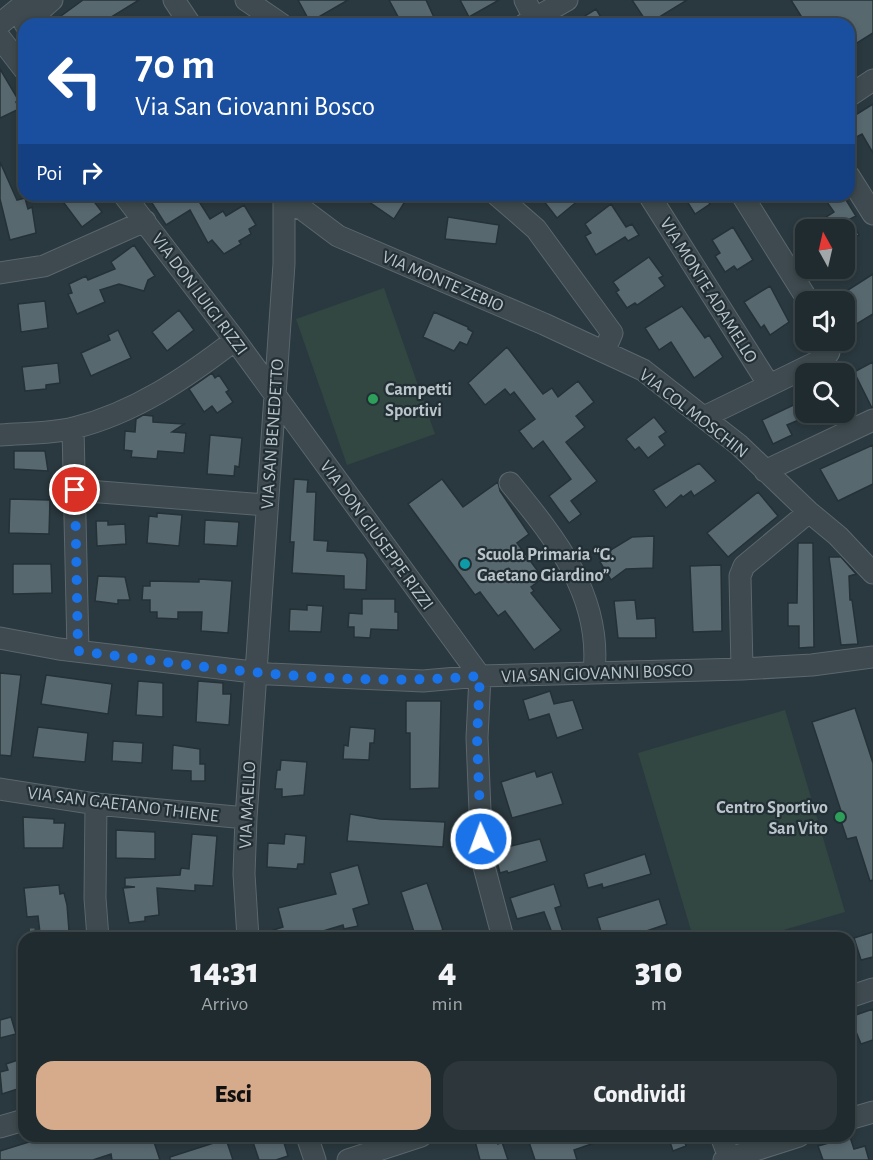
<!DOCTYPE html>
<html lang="it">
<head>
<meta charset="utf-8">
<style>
  :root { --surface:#202b2f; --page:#2d373b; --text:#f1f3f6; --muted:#a2a7aa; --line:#3d474b; --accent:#d6ab8b }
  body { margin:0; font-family:"Alegreya Sans",sans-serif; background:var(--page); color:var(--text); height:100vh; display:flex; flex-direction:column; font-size:22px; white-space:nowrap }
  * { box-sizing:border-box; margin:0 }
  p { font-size:20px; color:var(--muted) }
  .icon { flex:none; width:33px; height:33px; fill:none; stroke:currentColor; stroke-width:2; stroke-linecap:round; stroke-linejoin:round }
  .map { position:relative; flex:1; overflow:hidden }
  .side { position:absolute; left:18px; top:932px; width:837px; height:210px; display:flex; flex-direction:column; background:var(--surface); border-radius:18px; box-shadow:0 3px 9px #0003,0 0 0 2px var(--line) }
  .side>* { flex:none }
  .guide { position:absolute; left:18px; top:18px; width:837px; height:183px; border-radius:18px; box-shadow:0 3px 9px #0003,0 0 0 2px var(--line); background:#1a4fa0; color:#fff; overflow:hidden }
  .needle { width:39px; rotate:352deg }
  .fabs { position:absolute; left:795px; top:219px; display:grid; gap:12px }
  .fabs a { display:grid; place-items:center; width:60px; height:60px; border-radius:12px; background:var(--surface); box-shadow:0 3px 9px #0003,0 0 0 2px var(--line); font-size:30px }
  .pin { position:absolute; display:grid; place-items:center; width:51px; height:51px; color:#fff; margin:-26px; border:3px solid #fff; border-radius:50%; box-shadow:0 2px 6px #0007 }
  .me { position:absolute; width:66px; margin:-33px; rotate:358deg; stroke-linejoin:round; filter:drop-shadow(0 0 4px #0008) }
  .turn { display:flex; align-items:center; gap:21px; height:126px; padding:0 18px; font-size:27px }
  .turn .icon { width:78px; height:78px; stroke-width:2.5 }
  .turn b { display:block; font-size:42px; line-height:51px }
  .then { display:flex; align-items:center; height:57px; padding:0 18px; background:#0003; gap:12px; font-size:22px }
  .eta { display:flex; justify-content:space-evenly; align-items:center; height:102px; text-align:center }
  .eta b { font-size:36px; font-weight:800; line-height:42px }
  .button { display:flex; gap:12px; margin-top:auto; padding:12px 18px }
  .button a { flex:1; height:69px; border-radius:18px; background:var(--accent); color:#111; font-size:24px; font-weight:800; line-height:69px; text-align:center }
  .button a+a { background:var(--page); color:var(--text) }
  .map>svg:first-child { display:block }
</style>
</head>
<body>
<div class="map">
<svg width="873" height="1160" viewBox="0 0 873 1160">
  <rect width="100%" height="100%" fill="#2a393f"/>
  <path fill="#324741" d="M384,288L435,434L347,465L296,319Z
    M785,710L845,912L759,937H693L638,753Z"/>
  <path fill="#58686f" stroke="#243137" stroke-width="1.5" d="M83,0H139L100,24H50Z
    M298,0H348L310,22Z
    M389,0H426L437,24H402Z
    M460,0H499L469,17Z
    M632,0H687L648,24Z
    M791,0H873V33L849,48V24H806Z
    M596,9L605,24H572Z
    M0,69L19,101L16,102L19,109L0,118Z
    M873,104V153L862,134L849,141V119Z
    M0,162L17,200L25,198L28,209L32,207L36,233L10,240L0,199Z
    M58,195H89L102,212L82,227Z
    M165,195H195L210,219L223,211L226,216L244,205L256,225L249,229L251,234L239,241L241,244L224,254L212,240L208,243L190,210L166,225L152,203Z
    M359,195H397L406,200L394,219Z
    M539,195H585L557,218Z
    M683,195H704L710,204L695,214Z
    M822,195H843L856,216L850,219L859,235L844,243V230H805L834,212Z
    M611,204L626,227L632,224L639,235L628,241L625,237L596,255L585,236L591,233L585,224Z
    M448,217L499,225L496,244L445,239Z
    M733,227L753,260L737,270L734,266L725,272L715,256L720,253L712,240Z
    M134,245L155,276L148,280L144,291L119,284L100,290L105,302L77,314L68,294L72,293L69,284L86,276L88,280L115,269L111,262Z
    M649,257L663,276L659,278L665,286L637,305L635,303L627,308L616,292L619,290L613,282Z
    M873,274V314L855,325L844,309L856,301L848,290Z
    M770,286L789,322L770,335L764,325L761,328L744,302Z
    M45,301L48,328L21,332L18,304Z
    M682,306L705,338L709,335L723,357L694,378L671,342L659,350L645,328Z
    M179,310L194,330L167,351L152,332Z
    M434,312L468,327V329L473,332L467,345L460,342L454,351L423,337Z
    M118,330L131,358L91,376L81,353L110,340L108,335Z
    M507,347L543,394L552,388L558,397L578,381L594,402L576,416L585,427L566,442L597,481L571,501L581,514L569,523L549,496L571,479L543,441L533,449L519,431L535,419L514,392L510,395L505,389L485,405L468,383Z
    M873,362V407L872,408L854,372Z
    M58,363L60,383L46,385V389L25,391L22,367Z
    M212,373L215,378L219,375L229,390L226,392L233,402L217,413L212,406L204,412L189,389Z
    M806,399V417L787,425L792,435L773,444L762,420Z
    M143,415L153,416V422L184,424L172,432L186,433L184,453L158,451L157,459L131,457L132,451L124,450L125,431L135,432L136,419Z
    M654,417L666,432L659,437L665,445L648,458L639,447L635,450L626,439Z
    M210,435L242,438L239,467L235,466L234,476L207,474Z
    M873,445V484L838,501L820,469Z
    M14,451H45L48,471L14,469Z
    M699,463L716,481L694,496L691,491L683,497L681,495L666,508L653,490Z
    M294,479L308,480L307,492H316L314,540L328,541L327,551L364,553L367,559L366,590L344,589V576L292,573L294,542H290Z
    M442,479L463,507L498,482L500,491L529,534L517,543L543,578L531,587L534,591L531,593L561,630L534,650L505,611L498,616L480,592L475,595L408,504Z
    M758,492L778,516L728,557L707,533Z
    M10,499L50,500L49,534L9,533Z
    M157,513L182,515L179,546L147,543L149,516L157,517Z
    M205,520L239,522L237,546L204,544Z
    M96,521H108V525L125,524L126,544L97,546Z
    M654,536L653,568L626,569L611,580L600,562L611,556L609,551L632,537Z
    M798,543H813L814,647L799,648V626H788V603H797Z
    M829,557H841L856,574L849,576L850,600H852L858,644L841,645Z
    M13,564H51L52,593L13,594Z
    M721,565L722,631L693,632L690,566Z
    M98,576L125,577L130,600H118V604L95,601Z
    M199,579L232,581L228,633L201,631L202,612H178V619L157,618V612H150V600H142L143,586H150V581L199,582Z
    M362,599H395V612H398V630L371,629L370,638L354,637V627H348L349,613L362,614Z
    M635,600L637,619L655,618L656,638H618L614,601Z
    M307,605L323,606L321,632L289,631L290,609L307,610Z
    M0,673L21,675L11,756L0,755Z
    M46,675L112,684L108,714L41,704Z
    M138,681L163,683V717L136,715Z
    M198,681L223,683V694H231L229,725L196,722Z
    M550,691L554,704L573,700L583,729L557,738L549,714L529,720L523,700Z
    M406,701H441L439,788L410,789V733H406Z
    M855,708L873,763V880L870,881L856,837L847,839L839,815L842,814L812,722Z
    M38,727L88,733L85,762L33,757Z
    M350,727L375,729L374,743H370L369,760L343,759L344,745L348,746Z
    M113,741L143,743L142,763L112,761Z
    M173,745L200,749V764H205V781H191V771L172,770Z
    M281,760L307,762L304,795L282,797V789H275L277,770H280Z
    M535,771L537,777L552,772L563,804L512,818L501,782Z
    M350,814L380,819L445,822L443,847L347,841Z
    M23,817L54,819V823H65L63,848H24Z
    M116,830L155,832V859L116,858Z
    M192,834L217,836L213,886L195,885V891L157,888L159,915L145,917V921L129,923L123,888L135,887L125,886V878L180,875L181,868L189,869Z
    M285,834L306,836L304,864H298L297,869L267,867L268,843L284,844Z
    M540,839L547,861L508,873L507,871L500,873L494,850Z
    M645,854L651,874L603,888L602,884L588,888L584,874Z
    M358,865L369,904L353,909L358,926L344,929L343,925L300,938H261V934L283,927L278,908L336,894L330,873Z
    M427,883L443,930L416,938L401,892Z
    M554,884L561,906L555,908L565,938H554L544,912L517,919L510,898Z
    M59,885L60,894L64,893L67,905L69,931L40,933L38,916L27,917L24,888Z
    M659,899L667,924L626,938H603L597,918Z
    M873,932V957L861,960L854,938Z
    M873,1009V1040L861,1044L850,1017Z
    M11,1017L16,1034L0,1038V1020Z
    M24,1058V1087L2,1094L0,1072L8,1070L6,1064Z
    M48,1136H152L160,1160H112L111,1154L93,1160H0V1151Z
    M251,1136H282L288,1156L276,1160H259Z
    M495,1136L498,1144L502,1142L508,1160H480L475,1141Z
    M527,1136H609V1138L574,1150L577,1160H535Z
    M668,1136H683L686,1146L673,1151Z
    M850,1137L854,1149L865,1146L869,1160H823L818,1146Z
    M226,1139L233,1160H170V1157Z"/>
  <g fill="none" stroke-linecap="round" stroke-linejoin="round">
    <g stroke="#5b676d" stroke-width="23">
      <path id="minor" d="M174,0L190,24
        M246,0L281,24
        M525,0L537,24
        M0,24L29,0
        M25,24L52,0
        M525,24L567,0
        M0,38L24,69
        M849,96L873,80
        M849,176L873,214
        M124,195L235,340L480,676L477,738L482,859L503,938
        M497,195L536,229L612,333L604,352
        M649,195L769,385
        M742,195L809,302
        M286,204L302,209L338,236L544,324L643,370L739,445L809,512L838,536L873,573
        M0,273L44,266L145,221
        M704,417L825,358L829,352L830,340
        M73,428L78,651
        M0,435C24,433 50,434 74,428C134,413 186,378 235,340
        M765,471L873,420
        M510,483C556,539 602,596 594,672
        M75,490L266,505
        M0,638L59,649L270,674L423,681L480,676L742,669L812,665L873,657
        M742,669L740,576L744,566L809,512
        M0,789L96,804L246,818
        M96,804L95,898L98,938
        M248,938L244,874L246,818L284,264V195
        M849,997L873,989
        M849,1119L873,1112
        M0,1127L24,1120
        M307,1136L315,1160
        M721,1136L730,1160
        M348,1160L421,1136
        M724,1160L799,1136"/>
    </g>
    <path stroke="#516360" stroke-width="3" stroke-dasharray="4.5 4.5" stroke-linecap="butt" d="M30,930H39L40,933L30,934Z"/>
    <use href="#minor" stroke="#3e4a4f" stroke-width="21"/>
  </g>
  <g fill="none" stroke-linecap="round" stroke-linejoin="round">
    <path stroke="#1a73e8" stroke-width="10" stroke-dasharray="0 18" d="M75,490L78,651C211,668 345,688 480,676L477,738L481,839"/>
  </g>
  <g fill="#2e9e5b" stroke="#222f35" stroke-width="2">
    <circle cx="373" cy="399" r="6"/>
    <circle cx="840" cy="817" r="6"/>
  </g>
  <circle fill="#0f9aa8" stroke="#222f35" stroke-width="2" cx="465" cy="564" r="6"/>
  <g text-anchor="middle" stroke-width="4.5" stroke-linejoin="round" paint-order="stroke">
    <g font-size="18" fill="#bac4ca" stroke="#222f35">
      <text transform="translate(443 281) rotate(23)" y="6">VIA MONTE ZEBIO</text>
      <text transform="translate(709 290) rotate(58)" y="6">VIA MONTE ADAMELLO</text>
      <text transform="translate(200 294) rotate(53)" y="6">VIA DON LUIGI RIZZI</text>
      <text transform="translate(694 413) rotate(38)" y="6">VIA COL MOSCHIN</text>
      <text transform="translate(272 434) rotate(-86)" y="6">VIA SAN BENEDETTO</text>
      <text transform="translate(377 535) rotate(54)" y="6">VIA DON GIUSEPPE RIZZI</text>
      <text transform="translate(597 673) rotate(-2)" y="6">VIA SAN GIOVANNI BOSCO</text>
      <text transform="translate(123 804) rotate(7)" y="6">VIA SAN GAETANO THIENE</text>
      <text transform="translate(247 805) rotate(-87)" y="6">VIA MAELLO</text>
    </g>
    <g font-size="18" font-weight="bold" fill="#bac4ca" stroke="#222f35" text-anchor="start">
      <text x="385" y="395">Campetti<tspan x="385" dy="21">Sportivi</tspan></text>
      <text x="477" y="560">Scuola Primaria “G.<tspan x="477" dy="21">Gaetano Giardino”</tspan></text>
      <text x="828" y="813" text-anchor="end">Centro Sportivo<tspan x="828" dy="21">San Vito</tspan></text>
    </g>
  </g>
</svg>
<div class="fabs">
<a><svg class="needle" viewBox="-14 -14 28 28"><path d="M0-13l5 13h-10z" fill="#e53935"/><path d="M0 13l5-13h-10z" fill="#a2a7aa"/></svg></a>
<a><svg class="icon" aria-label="sound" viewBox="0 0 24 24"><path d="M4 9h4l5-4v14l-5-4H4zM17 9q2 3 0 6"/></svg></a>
<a><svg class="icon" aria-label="search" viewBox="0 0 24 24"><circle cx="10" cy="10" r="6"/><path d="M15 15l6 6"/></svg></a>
</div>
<div class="pin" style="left:75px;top:490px;background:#d93025"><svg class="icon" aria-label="arrive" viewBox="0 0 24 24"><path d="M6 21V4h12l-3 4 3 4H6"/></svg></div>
<svg class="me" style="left:481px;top:839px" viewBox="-20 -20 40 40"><circle r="17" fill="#1a73e8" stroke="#fff" stroke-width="3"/><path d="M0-11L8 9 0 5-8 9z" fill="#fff"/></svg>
<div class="guide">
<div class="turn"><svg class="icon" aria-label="left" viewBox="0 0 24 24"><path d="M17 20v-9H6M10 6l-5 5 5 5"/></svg><div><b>70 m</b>Via San Giovanni Bosco</div></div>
<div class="then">Poi<svg class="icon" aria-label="right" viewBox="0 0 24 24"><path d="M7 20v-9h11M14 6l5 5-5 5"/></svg></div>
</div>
<section class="side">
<div class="eta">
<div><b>14:31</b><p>Arrivo</p></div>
<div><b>4</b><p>min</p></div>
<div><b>310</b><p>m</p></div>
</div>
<div class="button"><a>Esci</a><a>Condividi</a></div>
</section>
</div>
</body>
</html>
